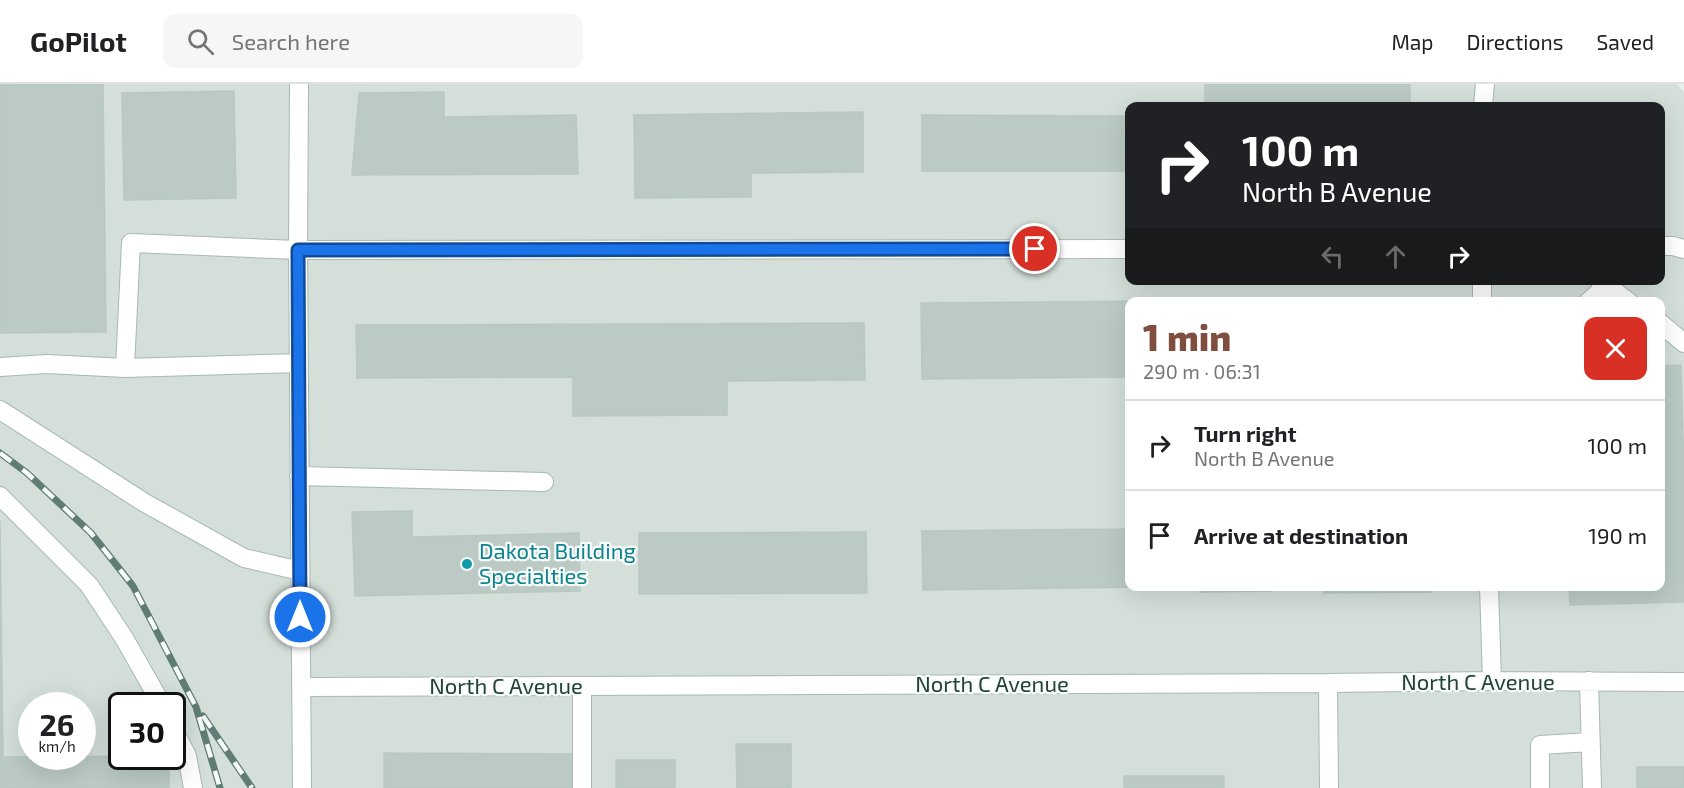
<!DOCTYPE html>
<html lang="en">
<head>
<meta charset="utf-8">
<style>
  :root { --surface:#fff; --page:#f6f6f6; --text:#202124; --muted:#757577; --line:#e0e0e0; --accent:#7f4e3f }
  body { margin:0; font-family:"Exo 2",sans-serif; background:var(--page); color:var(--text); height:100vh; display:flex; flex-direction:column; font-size:22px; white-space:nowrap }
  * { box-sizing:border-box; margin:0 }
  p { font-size:20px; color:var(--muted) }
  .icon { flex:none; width:33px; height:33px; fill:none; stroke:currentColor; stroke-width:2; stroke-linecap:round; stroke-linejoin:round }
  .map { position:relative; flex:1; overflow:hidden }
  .sheet { position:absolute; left:1125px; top:213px; width:540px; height:294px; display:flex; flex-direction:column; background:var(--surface); border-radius:12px; box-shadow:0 6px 24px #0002 }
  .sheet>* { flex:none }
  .top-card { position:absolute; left:1125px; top:18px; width:540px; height:183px; border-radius:12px; box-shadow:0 6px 24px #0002; background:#202124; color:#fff; overflow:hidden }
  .speed { position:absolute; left:18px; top:608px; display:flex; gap:12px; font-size:30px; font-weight:700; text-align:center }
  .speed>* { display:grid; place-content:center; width:78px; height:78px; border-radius:50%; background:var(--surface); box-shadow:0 6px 24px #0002; line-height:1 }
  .speed small { font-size:15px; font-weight:400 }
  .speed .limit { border:3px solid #111; border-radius:9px; background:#fff; color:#111 }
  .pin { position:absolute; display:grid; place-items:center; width:51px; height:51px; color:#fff; margin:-26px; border:3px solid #fff; border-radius:50%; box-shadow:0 2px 6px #0007 }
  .me { position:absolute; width:66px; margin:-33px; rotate:0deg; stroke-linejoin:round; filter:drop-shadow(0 0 4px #0008) }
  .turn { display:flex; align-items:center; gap:21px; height:126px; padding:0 18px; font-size:27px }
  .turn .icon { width:78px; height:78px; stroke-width:2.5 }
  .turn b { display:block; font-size:42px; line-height:51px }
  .lanes { display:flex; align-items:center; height:57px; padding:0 18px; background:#0003; justify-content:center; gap:30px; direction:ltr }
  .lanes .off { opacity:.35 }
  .round { display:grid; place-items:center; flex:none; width:63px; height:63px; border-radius:12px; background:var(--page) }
  .head { display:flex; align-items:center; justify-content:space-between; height:102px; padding:0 18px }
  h1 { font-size:36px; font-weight:800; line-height:45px; color:var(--accent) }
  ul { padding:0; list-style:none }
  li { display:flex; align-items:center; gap:18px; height:90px; padding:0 18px; border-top:2px solid var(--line) }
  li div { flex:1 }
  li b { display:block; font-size:22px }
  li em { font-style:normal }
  header { display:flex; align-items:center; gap:36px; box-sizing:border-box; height:84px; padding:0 30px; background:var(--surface); border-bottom:2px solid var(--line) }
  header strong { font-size:28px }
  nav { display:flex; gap:33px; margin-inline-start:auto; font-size:21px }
  .search { width:420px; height:54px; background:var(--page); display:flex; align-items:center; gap:15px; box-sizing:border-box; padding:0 21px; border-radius:12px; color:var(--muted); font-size:22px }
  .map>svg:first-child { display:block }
</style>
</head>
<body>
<header>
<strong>GoPilot</strong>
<div class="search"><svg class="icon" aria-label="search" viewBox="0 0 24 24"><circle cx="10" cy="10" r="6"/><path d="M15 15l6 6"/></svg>Search here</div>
<nav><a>Map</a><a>Directions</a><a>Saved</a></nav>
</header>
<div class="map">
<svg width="1684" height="704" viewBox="0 0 1684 704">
  <rect width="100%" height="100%" fill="#e6efeb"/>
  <path fill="#d4dfda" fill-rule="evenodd" d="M0,0H1677L1684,9V704H0ZM1130,22H1660V196H1130ZM1130,218H1660V502H1130ZM32,621H82V672H32ZM122,621H172V672H122Z"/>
  <path fill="#bbcac4" stroke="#b8c9c2" stroke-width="1.5" d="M103,0L106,248L0,249V1Z
    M1205,0H1410V22H1205Z
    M234,7L236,114L124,116L122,9Z
    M444,8V33L576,31L578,90L352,91L359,9Z
    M863,28V88L751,89V113L635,114L634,31Z
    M922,31L1130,32V87H922Z
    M1146,217L1130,218V293L922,295L921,219Z
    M864,239L865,296L727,297V331L573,332V293L357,294L356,241Z
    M1681,281L1684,389V518L1570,521L1569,502H1660V282Z
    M412,427V453L579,449L580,507L355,512L352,428Z
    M0,437L3,673L169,672V704H0Z
    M1130,445V502L1148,503L923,506L922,447Z
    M866,448L867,509L639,510V449Z
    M1200,502H1270L1271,507L1200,508Z
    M1324,502H1431V508L1324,509Z
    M736,660H791V704H737Z
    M384,669L573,670V704H384Z
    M616,676H675V704H616Z
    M1637,683H1684V704H1637Z
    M1124,692H1224V704H1124Z"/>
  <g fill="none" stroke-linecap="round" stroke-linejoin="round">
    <g stroke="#a8b8b2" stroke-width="20">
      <path id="minor" d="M299,0L298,166L302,704
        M1483,22L1485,0
        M1660,162H1673L1684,165
        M1482,196V218
        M1599,196L1629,218
        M1588,218L1606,202
        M1660,239L1684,259
        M0,283L47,280L125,284L131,159L298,166L1130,165
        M125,284L299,279
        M0,326L145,419L244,474L300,487
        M299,392L544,398
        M0,412L89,501L124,554L162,621
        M1489,502L1492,597
        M1589,597L1592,704
        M1328,599L1329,704
        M301,603L1328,599L1492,597L1684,598
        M172,643L187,672L193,704
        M582,704V602
        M1540,704V661L1590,658"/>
    </g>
    <use href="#minor" stroke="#fff" stroke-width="18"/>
    <g stroke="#5f7d75" stroke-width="7">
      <path id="rail" d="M0,369L27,389L91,449L133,502L196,623L220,704
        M203,632L252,704"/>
    </g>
    <use href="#rail" stroke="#f7fbf9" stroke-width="4.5" stroke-dasharray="14" stroke-linecap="butt"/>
  </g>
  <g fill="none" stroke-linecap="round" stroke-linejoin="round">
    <g stroke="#114b97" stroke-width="15">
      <path id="route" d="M300,533L298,166L1035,165"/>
    </g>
    <use href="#route" stroke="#1a73e8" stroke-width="10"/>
  </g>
  <circle fill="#0f9aa8" stroke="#f7fbf9" stroke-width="2" cx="467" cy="480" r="6"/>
  <g text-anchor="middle" stroke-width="4.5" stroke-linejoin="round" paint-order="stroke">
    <g font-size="22" fill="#0d838f" stroke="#f7fbf9" text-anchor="start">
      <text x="479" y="475">Dakota Building<tspan x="479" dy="25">Specialties</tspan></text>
    </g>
    <g font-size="22" fill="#24423a" stroke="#f7fbf9">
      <text x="1478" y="606">North C Avenue</text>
      <text x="992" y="608">North C Avenue</text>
      <text x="506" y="610">North C Avenue</text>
    </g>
  </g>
</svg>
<div class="speed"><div>26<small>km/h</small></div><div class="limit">30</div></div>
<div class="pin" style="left:1035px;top:165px;background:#d93025"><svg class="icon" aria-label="arrive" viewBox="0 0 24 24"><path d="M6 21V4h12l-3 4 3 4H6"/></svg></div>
<svg class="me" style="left:300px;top:533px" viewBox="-20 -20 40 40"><circle r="17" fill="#1a73e8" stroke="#fff" stroke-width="3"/><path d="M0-11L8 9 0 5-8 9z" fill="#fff"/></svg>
<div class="top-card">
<div class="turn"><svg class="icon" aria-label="right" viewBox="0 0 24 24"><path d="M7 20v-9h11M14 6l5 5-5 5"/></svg><div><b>100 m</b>North B Avenue</div></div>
<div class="lanes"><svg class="icon off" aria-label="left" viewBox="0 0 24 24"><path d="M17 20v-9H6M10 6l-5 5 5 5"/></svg><svg class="icon off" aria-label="ahead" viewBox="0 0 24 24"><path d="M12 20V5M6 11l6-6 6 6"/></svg><svg class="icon" aria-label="right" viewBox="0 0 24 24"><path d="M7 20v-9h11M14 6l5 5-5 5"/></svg></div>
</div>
<section class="sheet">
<div class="head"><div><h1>1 min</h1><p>290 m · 06:31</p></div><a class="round" style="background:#d93025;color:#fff"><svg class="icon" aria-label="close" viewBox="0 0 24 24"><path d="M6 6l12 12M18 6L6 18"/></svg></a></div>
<ul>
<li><svg class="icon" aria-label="right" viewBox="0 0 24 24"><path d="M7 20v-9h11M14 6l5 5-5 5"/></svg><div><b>Turn right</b><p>North B Avenue</p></div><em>100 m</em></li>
<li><svg class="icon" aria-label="arrive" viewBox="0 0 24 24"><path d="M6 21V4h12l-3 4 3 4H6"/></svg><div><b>Arrive at destination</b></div><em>190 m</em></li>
</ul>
</section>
</div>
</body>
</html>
